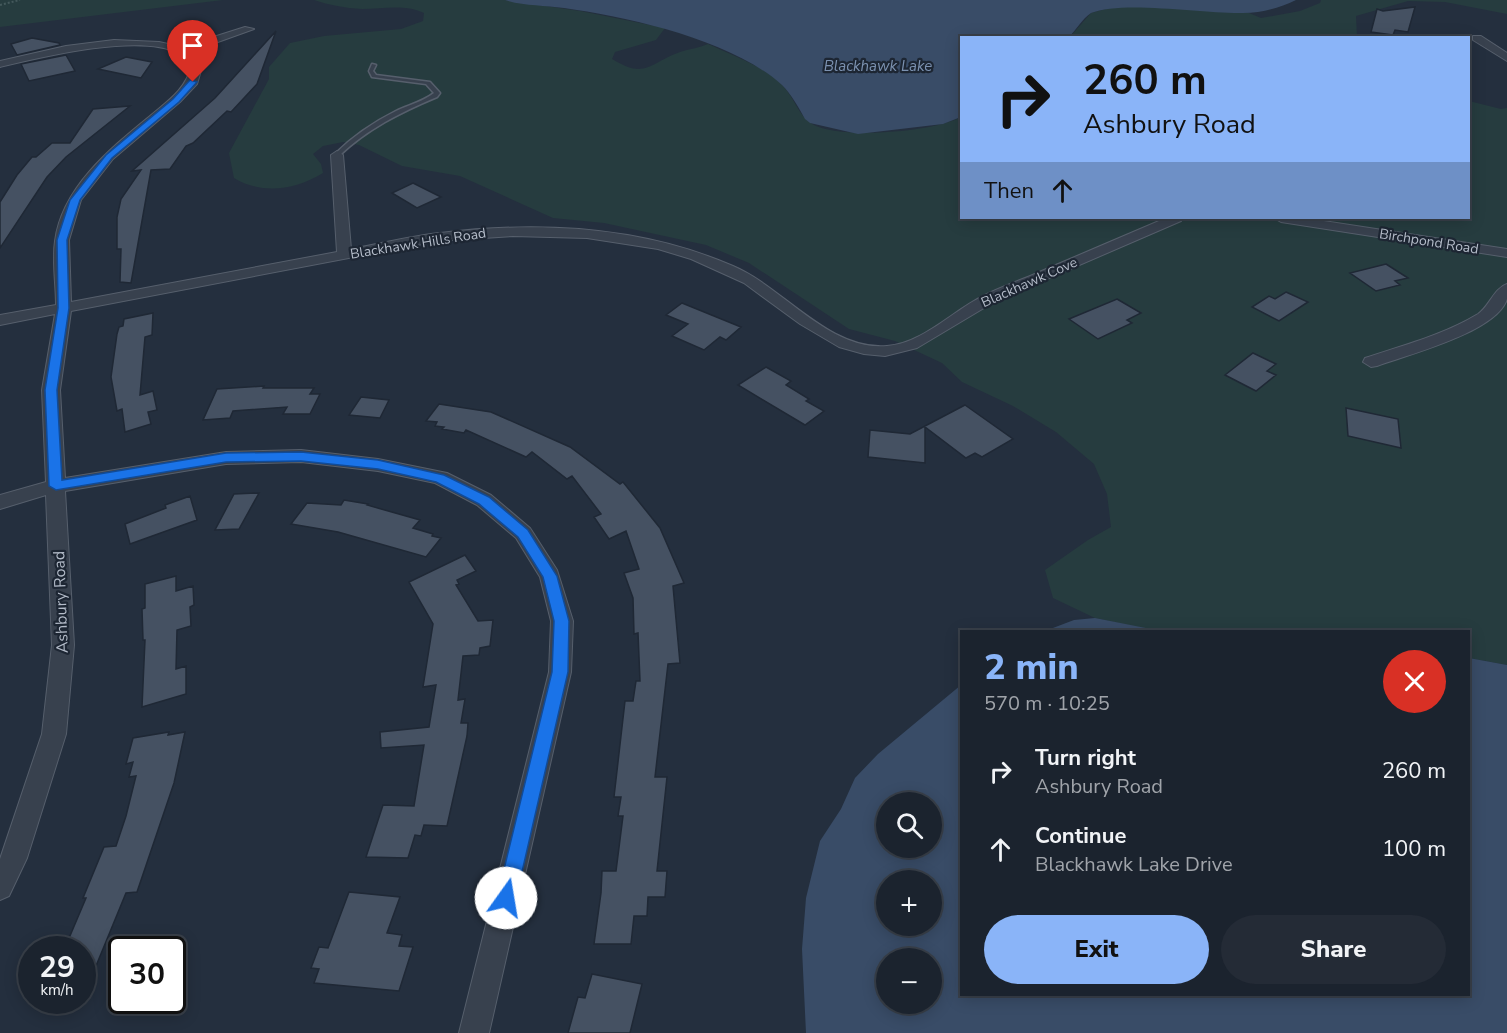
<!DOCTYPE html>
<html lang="en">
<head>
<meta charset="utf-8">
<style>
  :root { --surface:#1b232e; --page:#242b36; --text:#f1f3f6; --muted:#a0a4aa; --line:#39404a; --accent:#8ab4f8 }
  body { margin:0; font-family:"Nunito Sans",sans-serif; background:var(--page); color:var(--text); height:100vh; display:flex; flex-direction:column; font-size:22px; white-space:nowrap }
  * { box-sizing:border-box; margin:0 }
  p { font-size:20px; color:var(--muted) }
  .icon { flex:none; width:33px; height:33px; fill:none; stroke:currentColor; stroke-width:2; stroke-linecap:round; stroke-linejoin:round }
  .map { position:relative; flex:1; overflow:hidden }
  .panel { position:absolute; left:960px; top:630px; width:510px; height:366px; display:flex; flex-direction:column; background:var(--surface); border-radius:0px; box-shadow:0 3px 15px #0003,0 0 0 2px var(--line) }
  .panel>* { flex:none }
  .guide { position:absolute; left:960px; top:36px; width:510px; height:183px; border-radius:0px; box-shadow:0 3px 15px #0003,0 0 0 2px var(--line); background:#8ab4f8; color:#111; overflow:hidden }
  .controls { position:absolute; left:876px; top:792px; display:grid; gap:12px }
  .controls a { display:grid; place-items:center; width:66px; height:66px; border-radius:50%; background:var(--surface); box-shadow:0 3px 15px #0003,0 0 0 2px var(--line); font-size:30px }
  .speed { position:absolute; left:18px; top:936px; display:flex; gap:12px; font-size:30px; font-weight:700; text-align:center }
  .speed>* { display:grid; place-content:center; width:78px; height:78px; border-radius:50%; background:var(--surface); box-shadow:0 3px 15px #0003,0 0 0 2px var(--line); line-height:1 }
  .speed small { font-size:15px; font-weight:400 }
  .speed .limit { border:3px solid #111; border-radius:9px; background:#fff; color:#111 }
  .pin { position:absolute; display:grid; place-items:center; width:51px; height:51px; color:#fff; margin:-62px -26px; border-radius:50% 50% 50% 0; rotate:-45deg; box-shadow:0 0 6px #0007 }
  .pin .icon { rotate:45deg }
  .me { position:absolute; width:66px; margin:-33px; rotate:13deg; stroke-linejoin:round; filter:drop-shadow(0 0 4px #0008) }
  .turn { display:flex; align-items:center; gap:21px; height:126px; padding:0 24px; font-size:27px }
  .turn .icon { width:78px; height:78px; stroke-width:2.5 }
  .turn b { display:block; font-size:42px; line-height:51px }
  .then { display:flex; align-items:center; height:57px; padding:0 24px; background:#0003; gap:12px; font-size:22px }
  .round { display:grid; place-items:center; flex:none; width:63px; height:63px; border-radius:32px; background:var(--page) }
  .head { display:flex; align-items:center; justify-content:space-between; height:102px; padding:0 24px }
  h1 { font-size:36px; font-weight:800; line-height:45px; color:var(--accent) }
  .primary-button { display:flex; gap:12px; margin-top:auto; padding:12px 24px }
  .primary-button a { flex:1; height:69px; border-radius:36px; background:var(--accent); color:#111; font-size:24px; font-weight:800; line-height:69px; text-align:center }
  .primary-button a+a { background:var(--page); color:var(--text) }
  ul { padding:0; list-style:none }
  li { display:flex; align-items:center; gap:18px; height:78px; padding:0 24px }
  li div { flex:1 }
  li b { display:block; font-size:22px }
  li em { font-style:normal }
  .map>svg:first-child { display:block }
</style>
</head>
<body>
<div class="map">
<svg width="1507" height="1033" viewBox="0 0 1507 1033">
  <rect width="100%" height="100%" fill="#242f3e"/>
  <path fill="#263c3f" d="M0,0H223L0,27Z
    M314,0H505L580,11L665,28L656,40L615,52L612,59C646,80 649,63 680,52C689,49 699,48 708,44C733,56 765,66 784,87C794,98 799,116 812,124C839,140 935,132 961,117L962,218H1468L1469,101L1501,109L1507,108V665L1469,658L1468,632H1161L1095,618L1053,598L1045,570L1088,540L1111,527L1107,494L1094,464L1056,432L1013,406L962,382L942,363L895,341L849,329L749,263L706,245L604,223L553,218L460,176L402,166L359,145L343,142L323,146L313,154L321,164L323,173C295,190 262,195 234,178L229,153L269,79V67L290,43L324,36L401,29L423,21L424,13C404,4 383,9 362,9C345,8 329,5 314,0Z
    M1321,0H1507V14L1445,2L1408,1L1356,16L1357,37L1069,38L1091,13L1113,7L1149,5L1199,8L1249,13L1261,18L1300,11L1320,3Z"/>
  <path fill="#394c67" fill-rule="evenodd" d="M505,0H1296C1279,8 1262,13 1243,13C1205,14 1123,0 1091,13C1082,19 1076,30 1069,37L962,38L961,117L943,124L858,134L810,123L805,119C799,108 791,94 782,85C732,40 629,17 564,8C544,5 524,6 505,0Z
    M1095,618L1161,631H1045L1074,620Z
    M1469,658L1507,665V1033H806L802,949L806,898L820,841L841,809L855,778L878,754L961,685L962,994H1468ZM932,802V848H886V802ZM932,880V926H886V880ZM932,958V1004H886V958Z"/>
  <path fill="#455162" stroke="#1f2835" stroke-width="1.5" d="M1415,7L1408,32L1395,30L1393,35L1371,32L1377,9L1383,11Z
    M276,31L257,84L231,112L227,111L193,143L186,146L170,169L151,170L131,283L120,282L121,249H117V217L121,199L141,170L132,171L215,98Z
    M32,38L59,43L60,45L17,55L11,44Z
    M66,55L75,71L29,81L21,64Z
    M126,57L152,62L141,78L98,69Z
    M130,106L66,157L47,177L0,248V202L17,175L32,157H36L52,143H70L93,109Z
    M413,183L441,197L417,208L392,193Z
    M1386,264L1408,278L1395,281L1400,285L1376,291L1350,273Z
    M1286,292L1308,302L1279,321L1252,307L1269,296L1275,299Z
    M1117,299L1141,313L1127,320L1132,323L1098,339L1069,319Z
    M682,303L741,327L726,340L720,337L704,350L672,336L688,324L666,315Z
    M153,313L152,335L145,337L140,395L153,391L157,410L148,412L151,424L125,432L122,409L117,411L111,377L117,334L119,327L123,326L124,319Z
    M1253,353L1276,364L1267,371L1276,375L1256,391L1225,375Z
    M766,367L791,381L786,385L809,399L806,401L824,411L805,425L738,385Z
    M264,386L263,388H314L310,394H320L310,414H283L287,407L233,411L230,418L203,420L217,389Z
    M361,397L389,400L380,418L349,415Z
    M439,404L491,412L570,447L620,484L623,482L660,528L684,583L673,586L680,663L668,664L655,777H667L657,871H667L665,897H648L647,916H634L631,944H594L601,893L602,871H616L623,816H618L621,797H614L625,701H633L636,681H640L638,633L634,634L633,598L624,573L639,569L626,531L609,539L594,517L601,514L572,476L567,479L532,452L526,457L466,430L464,433L442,429L444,427L435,426L437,422L426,421Z
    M965,405L1013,439L982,457L975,453L966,458L925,427V463L868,457L870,430L910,434Z
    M1346,408L1398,419L1401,448L1348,436Z
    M259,493L239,529L215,530L234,494Z
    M190,496L197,520L130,544L125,524L166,508L165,505Z
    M344,500L368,504L367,505L420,520L413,528L433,534L432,536L441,538L426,557L338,532L291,524L307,503L341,505Z
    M465,555L476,571L457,580L459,584L456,585L478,621L493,620L490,646L480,648L479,655L463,656L458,700L465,699L461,723H468L467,736L447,826L424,825L421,836L415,835L408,858L366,857L383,805L414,806L424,745L381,748L380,732L429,727L436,685L423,687L433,624L409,582Z
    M176,576V591L193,586L194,605L190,607L191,626L177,630L176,669L186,666V694L142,707L145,640H143L142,609L145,608V584Z
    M169,732L168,735L185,732L174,783L137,892L126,893L82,1000V950H64L86,898H83L104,847L116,846L126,816L136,776L129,777L133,762L126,764L133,738Z
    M349,892L400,897L387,933L402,935L399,946L413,947L399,991L314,983L319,969L311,968L319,947L328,948Z
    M592,974L642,984L630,1033H568L578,997L585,998Z"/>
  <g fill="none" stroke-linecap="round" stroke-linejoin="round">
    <g stroke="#565f6c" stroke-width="3">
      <path id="service" d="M372,64L376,65L373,71L376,75L430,82L440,93L437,97C401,112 367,129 339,156H335V154C353,136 374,122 396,111C409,105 424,101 434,93L426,84L372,77L369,71Z"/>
    </g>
    <g stroke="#565f6c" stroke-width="2">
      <path id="minor" d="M245,27L254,29L190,52L203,64L197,84L180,102L113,159L81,200L69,240L71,302L337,252L331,155L337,151L343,155L351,249C380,244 410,236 440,233C539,221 641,226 733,266C783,287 829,351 887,346C923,343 951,312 983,296C1000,287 1019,281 1037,273C1080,255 1123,236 1166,218H1183L1181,221L994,302L917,348L885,356L864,354L839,347L800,324L744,283L691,259L658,249L587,238L513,236L438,241L71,311L60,390L65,478L226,452L301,450L378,459L447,473L491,495L530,528L557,570L573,621L571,672L489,1033H459L549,672L551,621L540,577L516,538L477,505L435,483L378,471L301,462L226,464L65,491L74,645L66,734L27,858L9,896L0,900V859L42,734L52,645L46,495L0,509V495L46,482L42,390L55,314L0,325V315L56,305C56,284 52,261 55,241C62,187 111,148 150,116C169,100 185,90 192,65C188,61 183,56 178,53C139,33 42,57 0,67V61L66,46L114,40L159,42L182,47Z
        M1473,36H1481L1507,53V61L1473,40Z
        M1274,218H1304L1507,249V257L1281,222Z
        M1507,284C1507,288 1507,295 1507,299C1497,332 1407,355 1377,366L1371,367L1363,362L1365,358C1404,345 1443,335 1478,314C1489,307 1494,288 1507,284Z"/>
    </g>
    <path stroke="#44595c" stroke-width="2" stroke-dasharray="2 2" stroke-linecap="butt" d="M0,5L20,0"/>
    <use href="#service" fill="#38414e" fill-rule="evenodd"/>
    <use href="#minor" fill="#38414e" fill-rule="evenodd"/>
  </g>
  <path fill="#1a73e8" stroke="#114b97" stroke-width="1.5" d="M190,80L197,82L179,102L112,158L80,200L67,240L69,308L57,390L62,480L226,453L301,452L378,460L444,475L489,497L528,530L557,576L569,621L568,672L516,898L513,904L506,907L500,904L497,898L552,672L554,621L543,577L518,537L479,504L436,482L378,469L301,461L226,462L56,490L49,486L45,390L58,308L57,240L70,200L106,155L173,99Z"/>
  <g text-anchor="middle" stroke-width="4.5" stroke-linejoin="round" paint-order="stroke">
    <g font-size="14" fill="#b4bcc9" stroke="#1d2633">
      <text transform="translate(1429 241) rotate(9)" y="5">Birchpond Road</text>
      <text transform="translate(418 243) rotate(-9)" y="5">Blackhawk Hills Road</text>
      <text transform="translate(1029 282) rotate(-24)" y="5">Blackhawk Cove</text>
    </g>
    <g font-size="15" font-style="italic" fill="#7c92b1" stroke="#1d2633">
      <text x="878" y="71">Blackhawk Lake</text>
    </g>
    <g font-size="16" fill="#b4bcc9" stroke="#1d2633">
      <text transform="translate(60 602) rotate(-92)" y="6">Ashbury Road</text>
    </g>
  </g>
</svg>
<div class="controls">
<a><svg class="icon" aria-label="search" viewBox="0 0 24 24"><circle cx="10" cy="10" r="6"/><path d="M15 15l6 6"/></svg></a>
<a>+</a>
<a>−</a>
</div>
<div class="speed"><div>29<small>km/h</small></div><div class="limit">30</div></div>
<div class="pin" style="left:193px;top:82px;background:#d93025"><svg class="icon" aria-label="arrive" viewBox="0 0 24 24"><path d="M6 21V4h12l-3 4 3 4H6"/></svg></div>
<svg class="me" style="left:506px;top:898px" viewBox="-20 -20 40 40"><circle r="19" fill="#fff"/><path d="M0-13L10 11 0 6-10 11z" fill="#1a73e8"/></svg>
<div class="guide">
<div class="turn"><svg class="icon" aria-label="right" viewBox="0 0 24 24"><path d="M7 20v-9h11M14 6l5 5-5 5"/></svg><div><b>260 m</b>Ashbury Road</div></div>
<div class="then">Then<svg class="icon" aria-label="ahead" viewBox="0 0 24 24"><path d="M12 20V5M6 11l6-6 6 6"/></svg></div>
</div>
<section class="panel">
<div class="head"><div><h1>2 min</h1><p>570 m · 10:25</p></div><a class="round" style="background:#d93025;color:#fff"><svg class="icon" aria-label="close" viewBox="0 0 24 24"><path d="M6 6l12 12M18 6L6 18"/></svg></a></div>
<ul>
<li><svg class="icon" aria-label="right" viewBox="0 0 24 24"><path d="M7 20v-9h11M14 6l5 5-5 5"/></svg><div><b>Turn right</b><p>Ashbury Road</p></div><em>260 m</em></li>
<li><svg class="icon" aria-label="ahead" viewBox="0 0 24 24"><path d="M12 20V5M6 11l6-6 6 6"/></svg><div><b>Continue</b><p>Blackhawk Lake Drive</p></div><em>100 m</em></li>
</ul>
<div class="primary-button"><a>Exit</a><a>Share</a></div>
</section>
</div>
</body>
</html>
